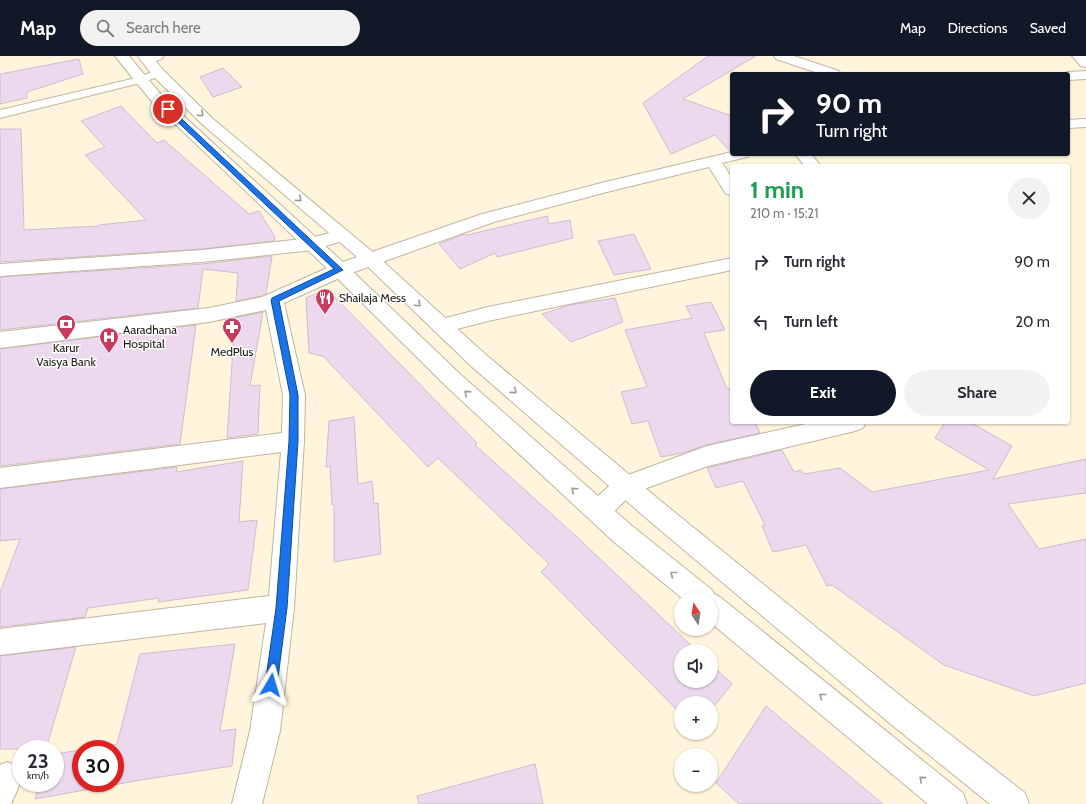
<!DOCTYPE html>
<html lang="en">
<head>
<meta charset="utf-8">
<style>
  :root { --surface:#fff; --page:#f2f2f3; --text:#2b2b33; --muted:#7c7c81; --accent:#111827 }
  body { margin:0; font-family:Cabin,sans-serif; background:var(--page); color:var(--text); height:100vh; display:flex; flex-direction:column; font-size:15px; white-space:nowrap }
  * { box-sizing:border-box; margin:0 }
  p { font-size:13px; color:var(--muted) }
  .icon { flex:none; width:22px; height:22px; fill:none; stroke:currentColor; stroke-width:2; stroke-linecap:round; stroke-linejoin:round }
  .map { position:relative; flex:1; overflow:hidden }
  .details { position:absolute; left:730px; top:108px; width:340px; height:260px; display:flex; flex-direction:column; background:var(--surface); border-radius:4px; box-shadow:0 1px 3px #0004 }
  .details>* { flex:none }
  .top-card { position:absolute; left:730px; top:16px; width:340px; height:84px; border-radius:4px; box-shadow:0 1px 3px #0004; background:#111827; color:#fff; overflow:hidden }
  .needle { width:26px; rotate:348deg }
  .controls { position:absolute; left:674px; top:536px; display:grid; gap:8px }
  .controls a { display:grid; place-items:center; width:44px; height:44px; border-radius:50%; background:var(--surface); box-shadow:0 1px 3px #0004; font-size:20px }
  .speed { position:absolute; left:12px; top:684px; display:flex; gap:8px; font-size:20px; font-weight:700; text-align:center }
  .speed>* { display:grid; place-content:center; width:52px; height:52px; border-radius:50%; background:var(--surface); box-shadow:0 1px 3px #0004; line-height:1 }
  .speed small { font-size:10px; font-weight:400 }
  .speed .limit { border:6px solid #d22; background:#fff; color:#111 }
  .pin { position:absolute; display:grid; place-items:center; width:34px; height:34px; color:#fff; margin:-17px; border:2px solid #fff; border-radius:50%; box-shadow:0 1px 4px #0007 }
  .me { position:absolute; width:44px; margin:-22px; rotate:7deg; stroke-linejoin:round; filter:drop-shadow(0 0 3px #0008) }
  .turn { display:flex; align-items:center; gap:14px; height:84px; padding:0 20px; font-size:18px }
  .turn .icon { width:52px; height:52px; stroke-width:2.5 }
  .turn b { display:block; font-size:28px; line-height:34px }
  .round { display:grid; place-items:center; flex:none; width:42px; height:42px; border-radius:21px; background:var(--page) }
  .head { display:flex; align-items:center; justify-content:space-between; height:68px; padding:0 20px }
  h1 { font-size:24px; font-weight:800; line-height:30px; color:#1e9e55 }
  .cta { display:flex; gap:8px; margin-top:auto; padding:8px 20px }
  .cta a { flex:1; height:46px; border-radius:24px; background:var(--accent); color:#fff; font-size:16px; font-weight:800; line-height:46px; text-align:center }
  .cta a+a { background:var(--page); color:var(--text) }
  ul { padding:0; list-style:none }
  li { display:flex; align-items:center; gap:12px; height:60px; padding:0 20px }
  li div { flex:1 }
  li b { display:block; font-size:15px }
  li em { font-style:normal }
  header { display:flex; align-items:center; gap:24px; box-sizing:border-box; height:56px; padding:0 20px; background:var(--accent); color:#fff }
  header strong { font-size:19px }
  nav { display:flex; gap:22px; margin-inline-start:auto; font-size:14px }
  .search { width:280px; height:36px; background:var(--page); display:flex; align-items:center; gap:10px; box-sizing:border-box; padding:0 14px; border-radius:22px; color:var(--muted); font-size:15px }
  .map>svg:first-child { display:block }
</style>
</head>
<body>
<header>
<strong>Map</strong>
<div class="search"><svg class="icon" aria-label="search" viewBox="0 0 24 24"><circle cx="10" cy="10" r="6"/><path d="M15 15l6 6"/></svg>Search here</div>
<nav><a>Map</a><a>Directions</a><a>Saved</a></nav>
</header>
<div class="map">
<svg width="1086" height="748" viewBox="0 0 1086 748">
  <rect width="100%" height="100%" fill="#fff5dc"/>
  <path fill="#ecd9ed" stroke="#cfbcd0" d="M708,0H756L683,43L732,60V95H730L715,79L671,98L643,47Z
    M79,3L83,18L27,36V42L0,48V18Z
    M223,12L242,31L213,41L200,21Z
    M121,50L157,87L164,84L249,158L259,155L275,181L274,185L202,193L0,206V73H21L24,174L99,170V169L146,164L85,99L105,91L81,65Z
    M547,160L549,168L570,164L573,182L497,201L495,197L460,213L439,188L465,178L467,179Z
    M634,178L651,213L614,219L598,185Z
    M272,200L266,238L262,240L236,245L238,217L203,213L198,252L0,274V221L202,208Z
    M327,233L477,387L475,389L577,481L697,595H681V625H711V608L732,628L711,654V647H681V658L541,516L549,508L438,402L428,411L323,300L309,297L306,242Z
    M615,242L623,266L571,286L542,258L570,249Z
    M711,246L725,274L704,277L727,333L732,332V366H755L760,377L706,389L683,397L661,401L648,365L632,368L621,336L647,331L625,274L692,262L686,250Z
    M263,256L250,330L260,329L258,378L227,382L235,262Z
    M196,269L180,388L0,410V293Z
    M354,361L358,428L372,425L374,448L378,447L381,498L334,506V448L332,449L330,410L326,411L329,365Z
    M945,366H970L1012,390L993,423L1086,403V437L1008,448L1039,493L1086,483V627L1034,640L944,609L832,529L827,530L806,489L773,496L762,470L765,469L743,425L716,432L707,412L782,394L794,416L801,414L804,418L840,412L872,436L989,414L935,382Z
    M243,405L239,466L257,464L248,534L158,546L159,542L88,552L85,561L0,571V536L20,483L0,485V433L177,411L176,416Z
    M235,588L220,675L236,673L232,710L141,724L35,743L40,727H55V698L81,694V727H115V693H88L117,688L140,598Z
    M76,591L46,693H0V600Z
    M766,650L883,748H739L716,727Z
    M535,708L543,748H419L417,740Z"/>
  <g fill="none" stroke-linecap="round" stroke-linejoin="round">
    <g stroke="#c0b69f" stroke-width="2">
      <path id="service" d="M158,14L164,17L162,19L144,26L0,62V54L136,22Z"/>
    </g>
    <g stroke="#c0b69f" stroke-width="2">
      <path id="minor" d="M143,0H164C160,6 149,7 142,6L140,3Z
        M774,0H794L839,15L841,18H821L776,3Z
        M1072,0H1086V11L1081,10Z
        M1086,15V23L1068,24V18H1063L1068,16Z
        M1083,63H1086V71L1068,72V64Z
        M732,96V98H750L747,101L722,107L732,122V139L726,138L709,111L607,136L494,166L346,219L284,247L305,339L304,385L294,552L280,675L262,748H232L250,675L266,567L0,599V573L269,540L281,396L0,432V412L282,377L283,339L266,254L209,266L0,292V276L209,252L262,241L334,209L482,158L605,126Z
        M795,98H811L821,110H805Z
        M342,173L348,175L351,179L348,183L313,194L202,206L0,220V208L202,194L312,182Z
        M732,202V214L488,265L441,277L434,275L431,270L434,265L488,251Z
        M814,366H866L863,372L855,375L708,410L633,437L606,463L598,466L590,463L586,455L590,447L617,423L707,390Z
        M7,706L18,710C24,725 17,734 11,748H0V709Z"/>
    </g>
    <g stroke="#c0b69f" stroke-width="2">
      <path id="tertiary" d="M115,0H129L163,41L346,209L461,319L632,470L712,534L714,538L720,541L963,737L967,748H928L711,567V543H683L614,486L447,331L334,219L153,47Z
        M138,0H152L163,14L213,63L375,198L485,298L662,446L907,645L1025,737L1029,748H990L887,665L646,462L471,310L363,206L203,69L153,20Z"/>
    </g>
    <use href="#service" fill="#fff" fill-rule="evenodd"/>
    <use href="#minor" fill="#fff" fill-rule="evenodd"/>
    <use href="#tertiary" fill="#fff" fill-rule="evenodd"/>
  </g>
  <defs><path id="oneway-chevron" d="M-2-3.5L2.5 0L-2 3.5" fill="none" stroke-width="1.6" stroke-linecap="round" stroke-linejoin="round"/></defs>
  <g stroke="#9b9a96">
    <use href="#oneway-chevron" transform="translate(201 58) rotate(43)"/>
    <use href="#oneway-chevron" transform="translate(299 143) rotate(40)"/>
    <use href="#oneway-chevron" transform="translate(418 248) rotate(43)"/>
    <use href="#oneway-chevron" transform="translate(514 335) rotate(41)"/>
    <use href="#oneway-chevron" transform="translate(467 337) rotate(-138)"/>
    <use href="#oneway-chevron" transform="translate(574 434) rotate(-138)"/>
    <use href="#oneway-chevron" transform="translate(673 518) rotate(-141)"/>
    <use href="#oneway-chevron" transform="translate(822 640) rotate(-141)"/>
    <use href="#oneway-chevron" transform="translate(922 723) rotate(-140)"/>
  </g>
  <path fill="#1a73e8" stroke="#114b97" d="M166,52H170L343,214L279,245L298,339V385L287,552L277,629L275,633L271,635L267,633L265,629L276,552L289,385L290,339L271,244L272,242L334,213L166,55Z"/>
  <defs>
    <g id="restaurant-pin" transform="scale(1)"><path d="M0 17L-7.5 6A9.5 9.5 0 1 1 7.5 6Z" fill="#c93a5f" stroke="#fff"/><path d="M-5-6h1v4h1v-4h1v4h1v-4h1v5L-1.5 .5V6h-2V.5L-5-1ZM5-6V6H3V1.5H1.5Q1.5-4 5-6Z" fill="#fff"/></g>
    <g id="bank-pin" transform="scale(1)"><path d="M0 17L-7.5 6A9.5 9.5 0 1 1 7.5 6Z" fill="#c93a5f" stroke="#fff"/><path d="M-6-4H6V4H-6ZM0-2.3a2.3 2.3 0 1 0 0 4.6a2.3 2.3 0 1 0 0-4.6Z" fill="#fff"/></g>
    <g id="pharmacy-pin" transform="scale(1)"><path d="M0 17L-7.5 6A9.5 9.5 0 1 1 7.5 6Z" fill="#c93a5f" stroke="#fff"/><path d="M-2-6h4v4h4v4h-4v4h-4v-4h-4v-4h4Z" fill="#fff"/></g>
    <g id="hospital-pin" transform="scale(1)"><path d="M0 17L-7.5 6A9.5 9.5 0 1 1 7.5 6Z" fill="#c93a5f" stroke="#fff"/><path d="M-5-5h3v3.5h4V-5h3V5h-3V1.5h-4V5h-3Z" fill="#fff"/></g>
  </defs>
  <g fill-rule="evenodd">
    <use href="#restaurant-pin" x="325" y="242"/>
    <use href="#bank-pin" x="66" y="268"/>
    <use href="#pharmacy-pin" x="232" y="271"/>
    <use href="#hospital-pin" x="109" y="281"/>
  </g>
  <g text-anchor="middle" stroke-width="3" stroke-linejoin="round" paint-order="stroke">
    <g font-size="12" fill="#211e15" stroke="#fff" text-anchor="start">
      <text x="339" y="246">Shailaja Mess</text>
      <text x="123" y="278">Aaradhana<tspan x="123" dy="14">Hospital</tspan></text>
      <text x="66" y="296" text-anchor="middle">Karur<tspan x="66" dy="14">Vaisya Bank</tspan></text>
      <text x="232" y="300" text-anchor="middle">MedPlus</text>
    </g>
  </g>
</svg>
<div class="controls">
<a><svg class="needle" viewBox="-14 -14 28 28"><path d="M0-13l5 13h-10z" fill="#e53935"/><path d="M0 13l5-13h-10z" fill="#7c7c81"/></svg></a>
<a><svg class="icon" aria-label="sound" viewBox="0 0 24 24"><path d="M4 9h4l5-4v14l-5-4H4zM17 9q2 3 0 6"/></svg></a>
<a>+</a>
<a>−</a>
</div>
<div class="speed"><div>23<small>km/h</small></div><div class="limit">30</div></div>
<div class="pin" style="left:168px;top:53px;background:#d93025"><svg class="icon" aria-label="arrive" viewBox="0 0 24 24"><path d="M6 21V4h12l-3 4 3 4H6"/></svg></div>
<svg class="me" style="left:271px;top:629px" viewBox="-20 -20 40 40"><path d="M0-17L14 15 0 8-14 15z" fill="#1a73e8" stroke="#fff" stroke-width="4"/></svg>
<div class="top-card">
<div class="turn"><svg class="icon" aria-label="right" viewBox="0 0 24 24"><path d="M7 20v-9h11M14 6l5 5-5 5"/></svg><div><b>90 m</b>Turn right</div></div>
</div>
<section class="details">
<div class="head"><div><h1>1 min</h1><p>210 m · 15:21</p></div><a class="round"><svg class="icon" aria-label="close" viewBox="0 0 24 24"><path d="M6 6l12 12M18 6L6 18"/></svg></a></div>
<ul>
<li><svg class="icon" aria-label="right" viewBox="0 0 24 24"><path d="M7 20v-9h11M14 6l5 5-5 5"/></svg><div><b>Turn right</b></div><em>90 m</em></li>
<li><svg class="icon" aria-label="left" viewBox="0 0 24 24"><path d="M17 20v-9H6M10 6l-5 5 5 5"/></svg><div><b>Turn left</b></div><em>20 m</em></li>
</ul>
<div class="cta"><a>Exit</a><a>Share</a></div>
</section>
</div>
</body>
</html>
